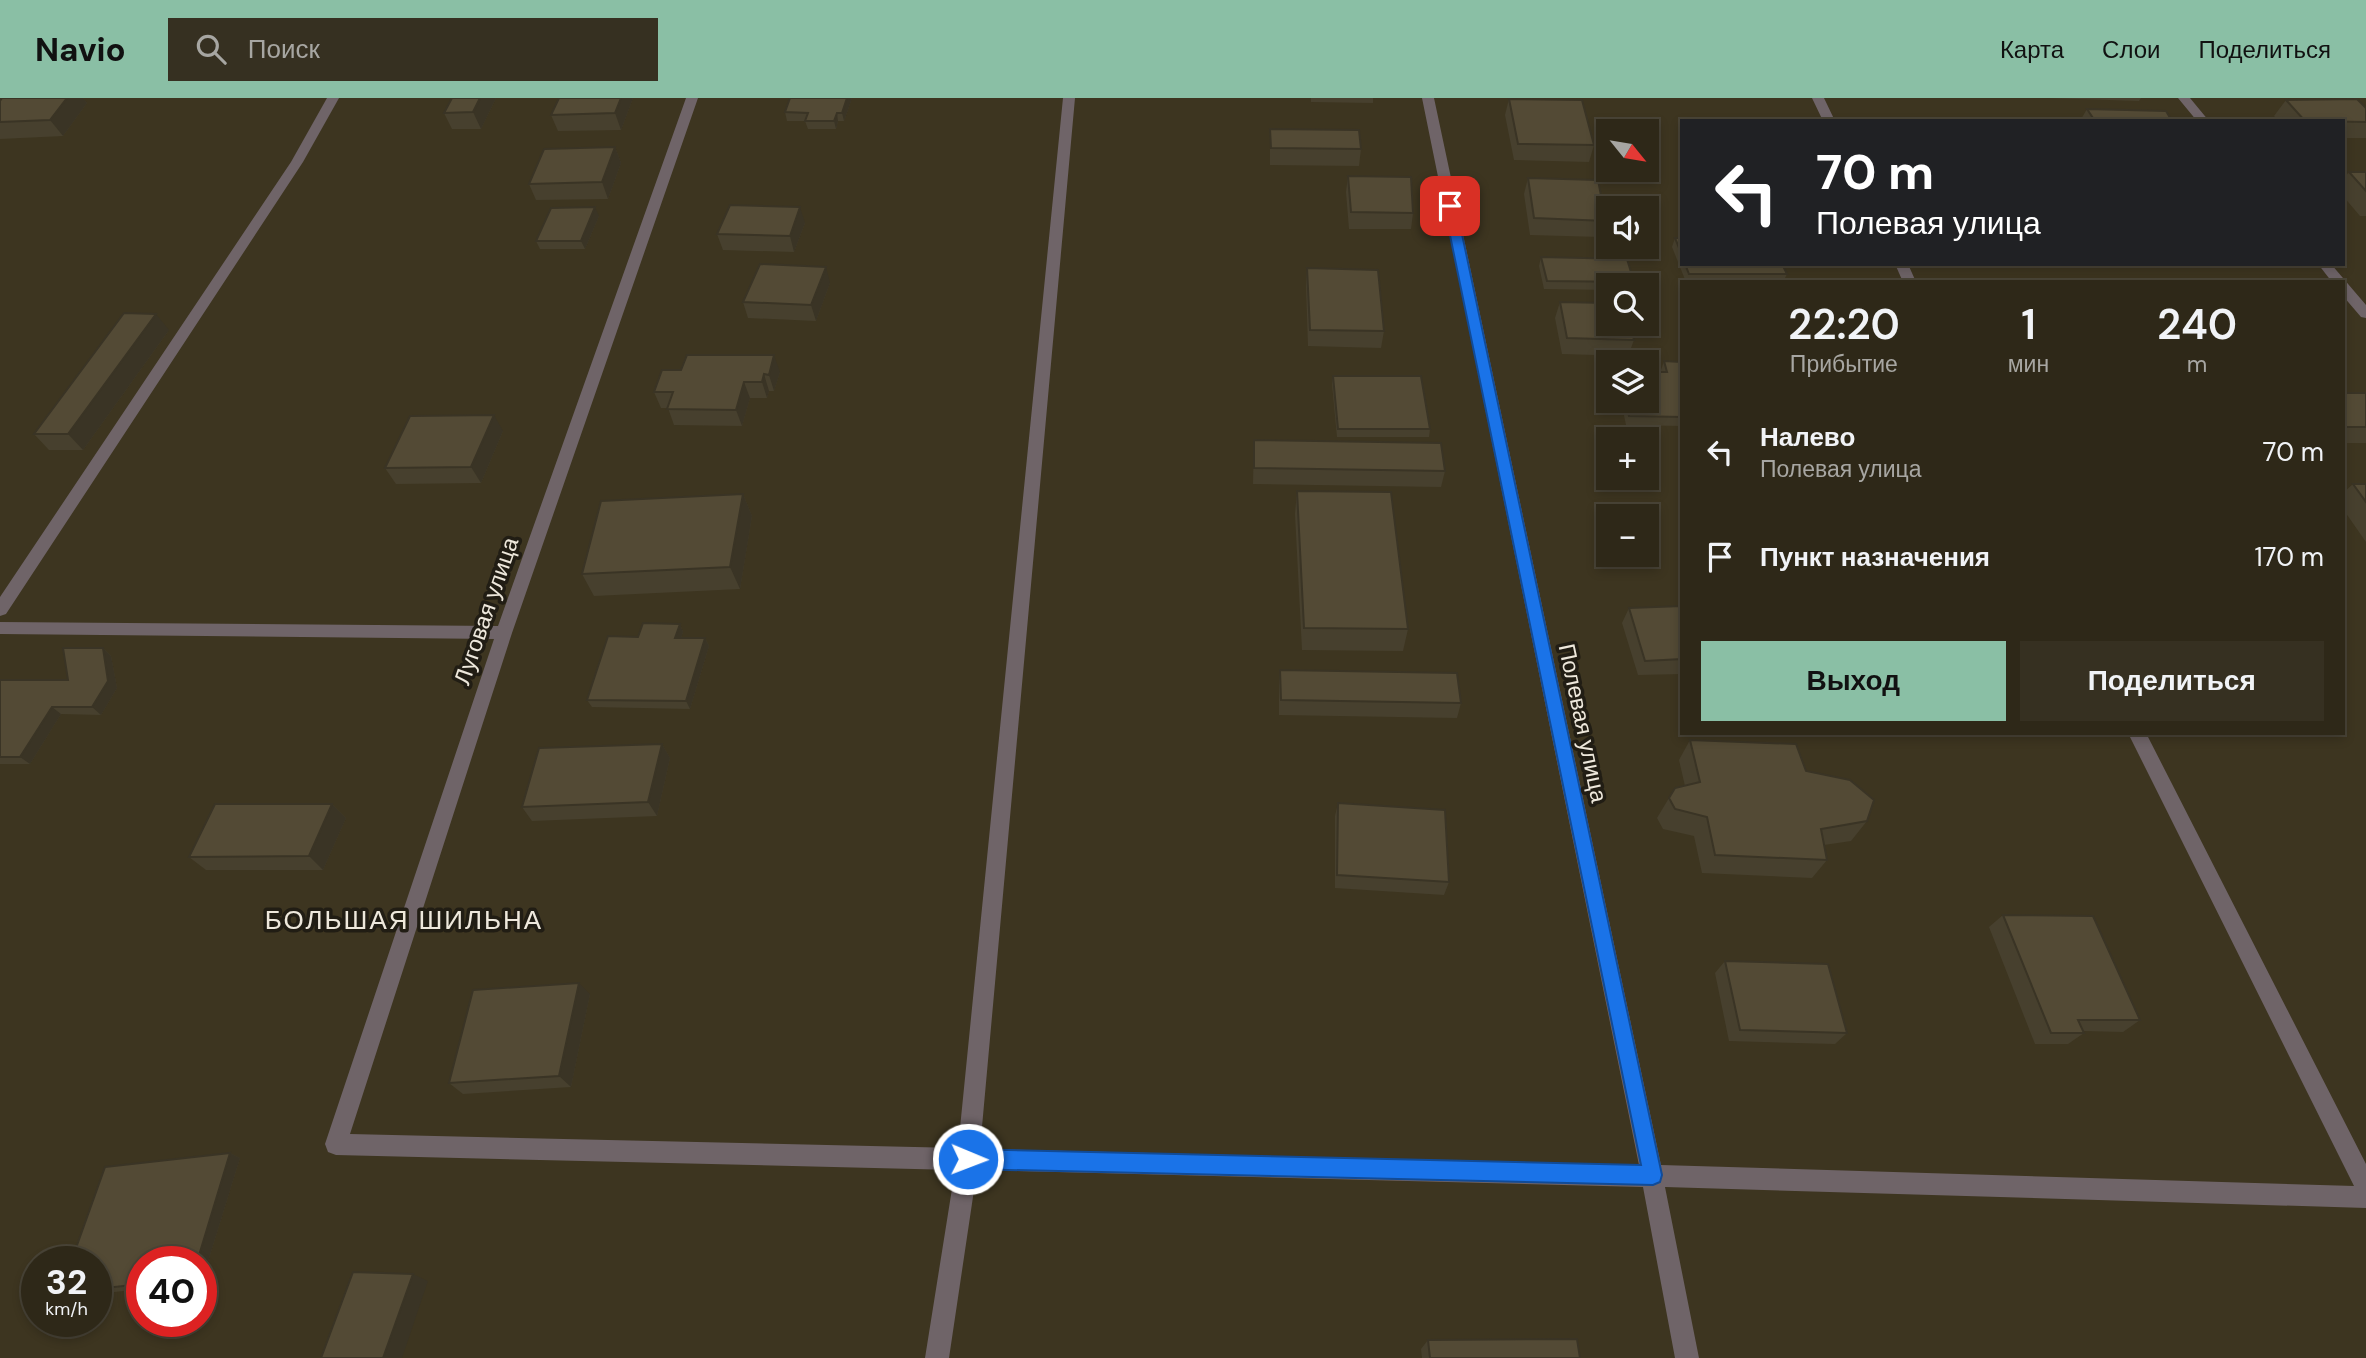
<!DOCTYPE html>
<html lang="ru">
<head>
<meta charset="utf-8">
<style>
  :root { --surface:#2e2818; --page:#363021; --text:#f1f3f6; --muted:#a7a6a2; --line:#494437; --accent:#8abfa5 }
  body { margin:0; font-family:"DM Sans",sans-serif; background:var(--page); color:var(--text); height:100vh; display:flex; flex-direction:column; font-size:26px; white-space:nowrap }
  * { box-sizing:border-box; margin:0 }
  p { font-size:23px; color:var(--muted) }
  .icon { flex:none; width:38px; height:38px; fill:none; stroke:currentColor; stroke-width:2; stroke-linecap:round; stroke-linejoin:round }
  .map { position:relative; flex:1; overflow:hidden }
  .drawer { position:absolute; left:1680px; top:182px; width:665px; height:455px; display:flex; flex-direction:column; background:var(--surface); border-radius:0px; box-shadow:0 4px 10px #0003,0 0 0 2px var(--line) }
  .drawer>* { flex:none }
  .guide { position:absolute; left:1680px; top:21px; width:665px; height:147px; border-radius:0px; box-shadow:0 4px 10px #0003,0 0 0 2px var(--line); background:#202124; color:#fff; overflow:hidden }
  .needle { width:46px; rotate:120deg }
  .fabs { position:absolute; left:1596px; top:21px; display:grid; gap:14px }
  .fabs a { display:grid; place-items:center; width:63px; height:63px; border-radius:0px; background:var(--surface); box-shadow:0 4px 10px #0003,0 0 0 2px var(--line); font-size:35px }
  .speed { position:absolute; left:21px; top:1148px; display:flex; gap:14px; font-size:35px; font-weight:700; text-align:center }
  .speed>* { display:grid; place-content:center; width:91px; height:91px; border-radius:50%; background:var(--surface); box-shadow:0 4px 10px #0003,0 0 0 2px var(--line); line-height:1 }
  .speed small { font-size:18px; font-weight:400 }
  .speed .limit { border:10px solid #d22; background:#fff; color:#111 }
  .pin { position:absolute; display:grid; place-items:center; width:60px; height:60px; color:#fff; margin:-30px; border-radius:14px; box-shadow:0 4px 10px #0006 }
  .me { position:absolute; width:77px; margin:-38px; rotate:91deg; stroke-linejoin:round; filter:drop-shadow(0 0 5px #0008) }
  .turn { display:flex; align-items:center; gap:24px; height:147px; padding:0 21px; font-size:32px }
  .turn .icon { width:91px; height:91px; stroke-width:2.5 }
  .turn b { display:block; font-size:49px; line-height:60px }
  .eta { display:flex; justify-content:space-evenly; align-items:center; height:119px; text-align:center }
  .eta b { font-size:42px; font-weight:600; line-height:49px }
  .cta { display:flex; gap:14px; margin-top:auto; padding:14px 21px }
  .cta a { flex:1; height:80px; border-radius:0px; background:var(--accent); color:#111; font-size:28px; font-weight:600; line-height:80px; text-align:center }
  .cta a+a { background:var(--page); color:var(--text) }
  ul { padding:0; list-style:none }
  li { display:flex; align-items:center; gap:21px; height:105px; padding:0 21px }
  li div { flex:1 }
  li b { display:block; font-size:26px }
  li em { font-style:normal }
  header { display:flex; align-items:center; gap:42px; box-sizing:border-box; height:98px; padding:0 35px; background:var(--accent); color:#111 }
  header strong { font-size:33px }
  nav { display:flex; gap:38px; margin-inline-start:auto; font-size:24px }
  .search { width:490px; height:63px; background:var(--page); display:flex; align-items:center; gap:18px; box-sizing:border-box; padding:0 24px; border-radius:0px; color:var(--muted); font-size:26px }
  .map>svg:first-child { display:block }
</style>
</head>
<body>
<header>
<strong>Navio</strong>
<div class="search"><svg class="icon" aria-label="search" viewBox="0 0 24 24"><circle cx="10" cy="10" r="6"/><path d="M15 15l6 6"/></svg>Поиск</div>
<nav><a>Карта</a><a>Слои</a><a>Поделиться</a></nav>
</header>
<div class="map">
<svg width="2366" height="1260" viewBox="0 0 2366 1260">
  <rect width="100%" height="100%" fill="#3d3520"/>
  <g fill="none" stroke-linecap="round" stroke-linejoin="round">
    <path fill="#6f6468" fill-rule="evenodd" d="M327,0H339L303,64L6,516L0,518V499L291,64Z
      M686,0H698L512,535L350,1036L958,1050L1063,0H1075L980,1051L1639,1067L1422,0H1434L1661,1067L2354,1088L2128,635H2146L2366,1066V1110L1665,1089L1699,1260H1675L1643,1089L977,1072L949,1260H925L955,1072L336,1057L328,1054L325,1046L494,541L0,536V524L498,528Z
      M1812,0H1824L1835,23H1823Z
      M2178,0H2190L2209,23H2197Z
      M1895,166H1908L1916,184H1903Z
      M2318,166H2331L2366,207V220L2361,219L2343,198V184H2332Z"/>
  </g>
  <path fill="#47402e" d="M2,0H83L87,5L63,38L0,41V3Z
    M452,0H496L481,31H452L444,15Z
    M559,0H633L621,32L558,33L551,17Z
    M852,0L844,23H838L836,31H808L805,23H787L785,14Z
    M1311,0H1373V5L1311,4Z
    M2047,0H2141L2139,3Z
    M1509,1L1594,47L1589,64L1514,62L1505,17Z
    M2286,2L2366,10V40H2343V23H2279L2274,18Z
    M2087,11L2172,23H2080Z
    M1270,31L1361,51L1359,68L1270,67Z
    M615,49L621,65L608,101L536,102L529,86Z
    M2349,74H2366V118H2360L2343,98V81Z
    M1348,78L1413,115L1411,131H1349L1346,94Z
    M1528,80L1606,123L1601,139L1530,137L1524,96Z
    M599,118L585,151H540L536,143Z
    M805,125L794,154L723,152L717,136Z
    M1675,140H1682V166H1782L1787,176L1783,184H1686L1672,149Z
    M1541,159L1634,184L1633,187H1608V192L1544,191L1539,168Z
    M1307,170L1384,233L1381,250L1308,248L1306,187Z
    M830,185L816,223L748,220L743,204Z
    M1560,204L1634,242L1628,258L1562,256L1555,220Z
    M169,232L83,352H49L34,336Z
    M1664,263L1682,264V328L1626,327L1621,303H1647L1661,274V272Z
    M780,274L774,293H769L767,300H750L742,328L674,327L668,310H661L654,294Z
    M1333,278L1430,331L1429,339H1337L1332,286Z
    M2343,295H2366V345H2343Z
    M503,333L481,385L396,386L385,370Z
    M1254,342L1445,373L1441,389L1253,386Z
    M2353,386H2366V444L2343,411V395Z
    M1297,393L1408,531L1403,553L1302,552L1295,416Z
    M743,396L752,418L740,491L594,498L582,476Z
    M1682,508V576L1638,577L1622,525L1629,510Z
    M680,526L683,534L681,540H705L709,548L690,611L592,609L587,602L638,539Z
    M103,550L111,558L117,590L101,617L61,616L30,666H0V582H68Z
    M1280,572L1461,605L1457,620L1279,617V587Z
    M1690,642L1806,673L1867,723L1851,743L1824,747L1827,762L1812,780L1702,775L1694,738L1663,731L1657,720L1675,690L1685,688L1679,662Z
    M662,646L670,660L657,718L532,723L522,709Z
    M1338,705L1449,784L1444,797L1335,790V718Z
    M332,706L346,720L323,772H206L189,759Z
    M2003,817L2140,922L2123,934L2084,933V935L2068,946H2035L1989,829Z
    M1725,863L1847,935L1835,946L1729,943L1715,875Z
    M590,896L571,989L463,996L449,985Z
    M230,1055L240,1060L202,1183L201,1184V1164H142V1191L96,1196V1164Z
    M1428,1242L1580,1260H1422L1421,1251Z"/>
  <path fill="#3a3425" d="M67,0H83L87,5L63,38L50,22Z
    M480,0H496L481,31L473,14Z
    M621,0H633L621,32L615,15Z
    M847,0H852L844,23L842,15Z
    M837,15L838,23L836,31L834,23Z
    M615,49L621,65L608,101L602,84Z
    M595,109L599,118L585,151L581,143Z
    M800,109L805,125L794,154L790,138Z
    M826,169L830,185L816,223L811,207Z
    M156,216L169,232L83,352L68,336Z
    M774,257L780,274L774,293L769,277Z
    M764,276L769,293L767,300L762,284Z
    M744,284L750,300L742,328L736,312Z
    M494,317L503,333L481,385L471,369Z
    M743,396L752,418L740,491L730,469Z
    M680,526L683,534L679,547L675,540Z
    M705,540L709,548L690,611L686,603Z
    M103,550L111,558L117,590L101,617L92,609Z
    M52,609L61,616L30,666L20,659Z
    M662,646L670,660L657,718L648,704Z
    M332,706L346,720L323,772L309,758Z
    M579,885L590,896L571,989L559,978Z
    M230,1055L240,1060L202,1183H201V1164H197Z
    M413,1176L428,1183L402,1260H383Z"/>
  <path fill="#534a35" stroke="#3a3425" stroke-width="2" d="M2,0H67L50,22L0,24V3Z
    M452,0H480L473,14L444,15Z
    M559,0H621L615,15L551,17Z
    M790,0H847L842,15H837L834,23H805L808,15L785,14Z
    M1509,1L1582,2L1594,47L1518,46Z
    M2357,1L2366,10V24L2305,23L2286,2Z
    M2087,11L2166,13L2172,23H2095Z
    M1270,31L1359,32L1361,51L1271,50Z
    M615,49L602,84L529,86L544,51Z
    M2349,74H2366V93Z
    M1348,78L1411,79L1413,115L1351,114Z
    M1528,80L1598,82L1606,123L1534,120Z
    M730,107L800,109L790,138L717,136Z
    M595,109L581,143H536L551,110Z
    M1675,140H1682V157Z
    M1541,159L1627,161L1634,184L1547,183Z
    M760,166L826,169L811,207L743,204Z
    M1685,166H1782L1787,176H1689Z
    M1307,170L1378,172L1384,233L1310,232Z
    M1560,204L1608,205V226H1630L1634,242L1567,240Z
    M124,215L156,216L68,336H34Z
    M687,257H774L769,277L764,276L762,284H744L736,312L667,311L673,294H654L662,272H681Z
    M1664,263L1682,264V319L1629,318L1626,303H1647V274H1667Z
    M1333,278H1421L1430,331H1338Z
    M2343,295H2366V329H2343Z
    M494,317L471,369L385,370L410,318Z
    M1254,342L1441,345L1445,373L1254,370Z
    M2353,386H2366V404Z
    M1297,393L1391,394L1408,531L1304,530Z
    M743,396L730,469L582,476L601,403Z
    M1682,508V561L1645,563L1629,510Z
    M643,525L680,526L675,540H705L686,603L587,602L608,538L638,539Z
    M63,550H103L108,583L92,609H52L20,659H0V582H68Z
    M1280,572L1457,575L1461,605L1281,602Z
    M1690,642L1796,646L1806,673L1850,682L1874,702L1867,723L1821,731L1827,762L1715,757L1707,719L1675,711L1669,700L1675,690L1700,684Z
    M662,646L648,704L522,709L539,650Z
    M1338,705L1445,712L1449,784L1337,777Z
    M215,706H332L309,758L189,759Z
    M2003,817L2093,818L2140,922H2078L2084,935H2051Z
    M1725,863L1828,866L1847,935L1740,932Z
    M579,885L559,978L449,985L473,892Z
    M230,1055L197,1164H142V1186L96,1191V1164H71L105,1069Z
    M353,1174L413,1176L383,1260H321Z
    M1577,1241L1580,1260H1430L1428,1242Z"/>
  <path fill="#1a73e8" stroke="#114b97" stroke-width="2" d="M1450,104L1456,108L1662,1077L1660,1084L1653,1087L968,1071L961,1068L958,1061L961,1054L968,1051L1641,1067L1444,108Z"/>
  <g text-anchor="middle" stroke-width="7" stroke-linejoin="round" paint-order="stroke">
    <g font-size="23" fill="#eee8dc" stroke="#211d14">
      <text transform="translate(486 513) rotate(-71)" y="8">Луговая улица</text>
      <text transform="translate(1583 625) rotate(78)" y="8">Полевая улица</text>
    </g>
    <g font-size="26" letter-spacing="2" fill="#eee8dc" stroke="#211d14">
      <text x="404" y="831">БОЛЬШАЯ ШИЛЬНА</text>
    </g>
  </g>
</svg>
<div class="fabs">
<a><svg class="needle" viewBox="-14 -14 28 28"><path d="M0-13l5 13h-10z" fill="#e53935"/><path d="M0 13l5-13h-10z" fill="#a7a6a2"/></svg></a>
<a><svg class="icon" aria-label="sound" viewBox="0 0 24 24"><path d="M4 9h4l5-4v14l-5-4H4zM17 9q2 3 0 6"/></svg></a>
<a><svg class="icon" aria-label="search" viewBox="0 0 24 24"><circle cx="10" cy="10" r="6"/><path d="M15 15l6 6"/></svg></a>
<a><svg class="icon" aria-label="layers" viewBox="0 0 24 24"><path d="M12 4l9 5-9 5-9-5zM3 14l9 5 9-5"/></svg></a>
<a>+</a>
<a>−</a>
</div>
<div class="speed"><div>32<small>km/h</small></div><div class="limit">40</div></div>
<div class="pin" style="left:1450px;top:108px;background:#d93025"><svg class="icon" aria-label="arrive" viewBox="0 0 24 24"><path d="M6 21V4h12l-3 4 3 4H6"/></svg></div>
<svg class="me" style="left:968px;top:1061px" viewBox="-20 -20 40 40"><circle r="17" fill="#1a73e8" stroke="#fff" stroke-width="3"/><path d="M0-11L8 9 0 5-8 9z" fill="#fff"/></svg>
<div class="guide">
<div class="turn"><svg class="icon" aria-label="left" viewBox="0 0 24 24"><path d="M17 20v-9H6M10 6l-5 5 5 5"/></svg><div><b>70 m</b>Полевая улица</div></div>
</div>
<section class="drawer">
<div class="eta">
<div><b>22:20</b><p>Прибытие</p></div>
<div><b>1</b><p>мин</p></div>
<div><b>240</b><p>m</p></div>
</div>
<ul>
<li><svg class="icon" aria-label="left" viewBox="0 0 24 24"><path d="M17 20v-9H6M10 6l-5 5 5 5"/></svg><div><b>Налево</b><p>Полевая улица</p></div><em>70 m</em></li>
<li><svg class="icon" aria-label="arrive" viewBox="0 0 24 24"><path d="M6 21V4h12l-3 4 3 4H6"/></svg><div><b>Пункт назначения</b></div><em>170 m</em></li>
</ul>
<div class="cta"><a>Выход</a><a>Поделиться</a></div>
</section>
</div>
</body>
</html>
